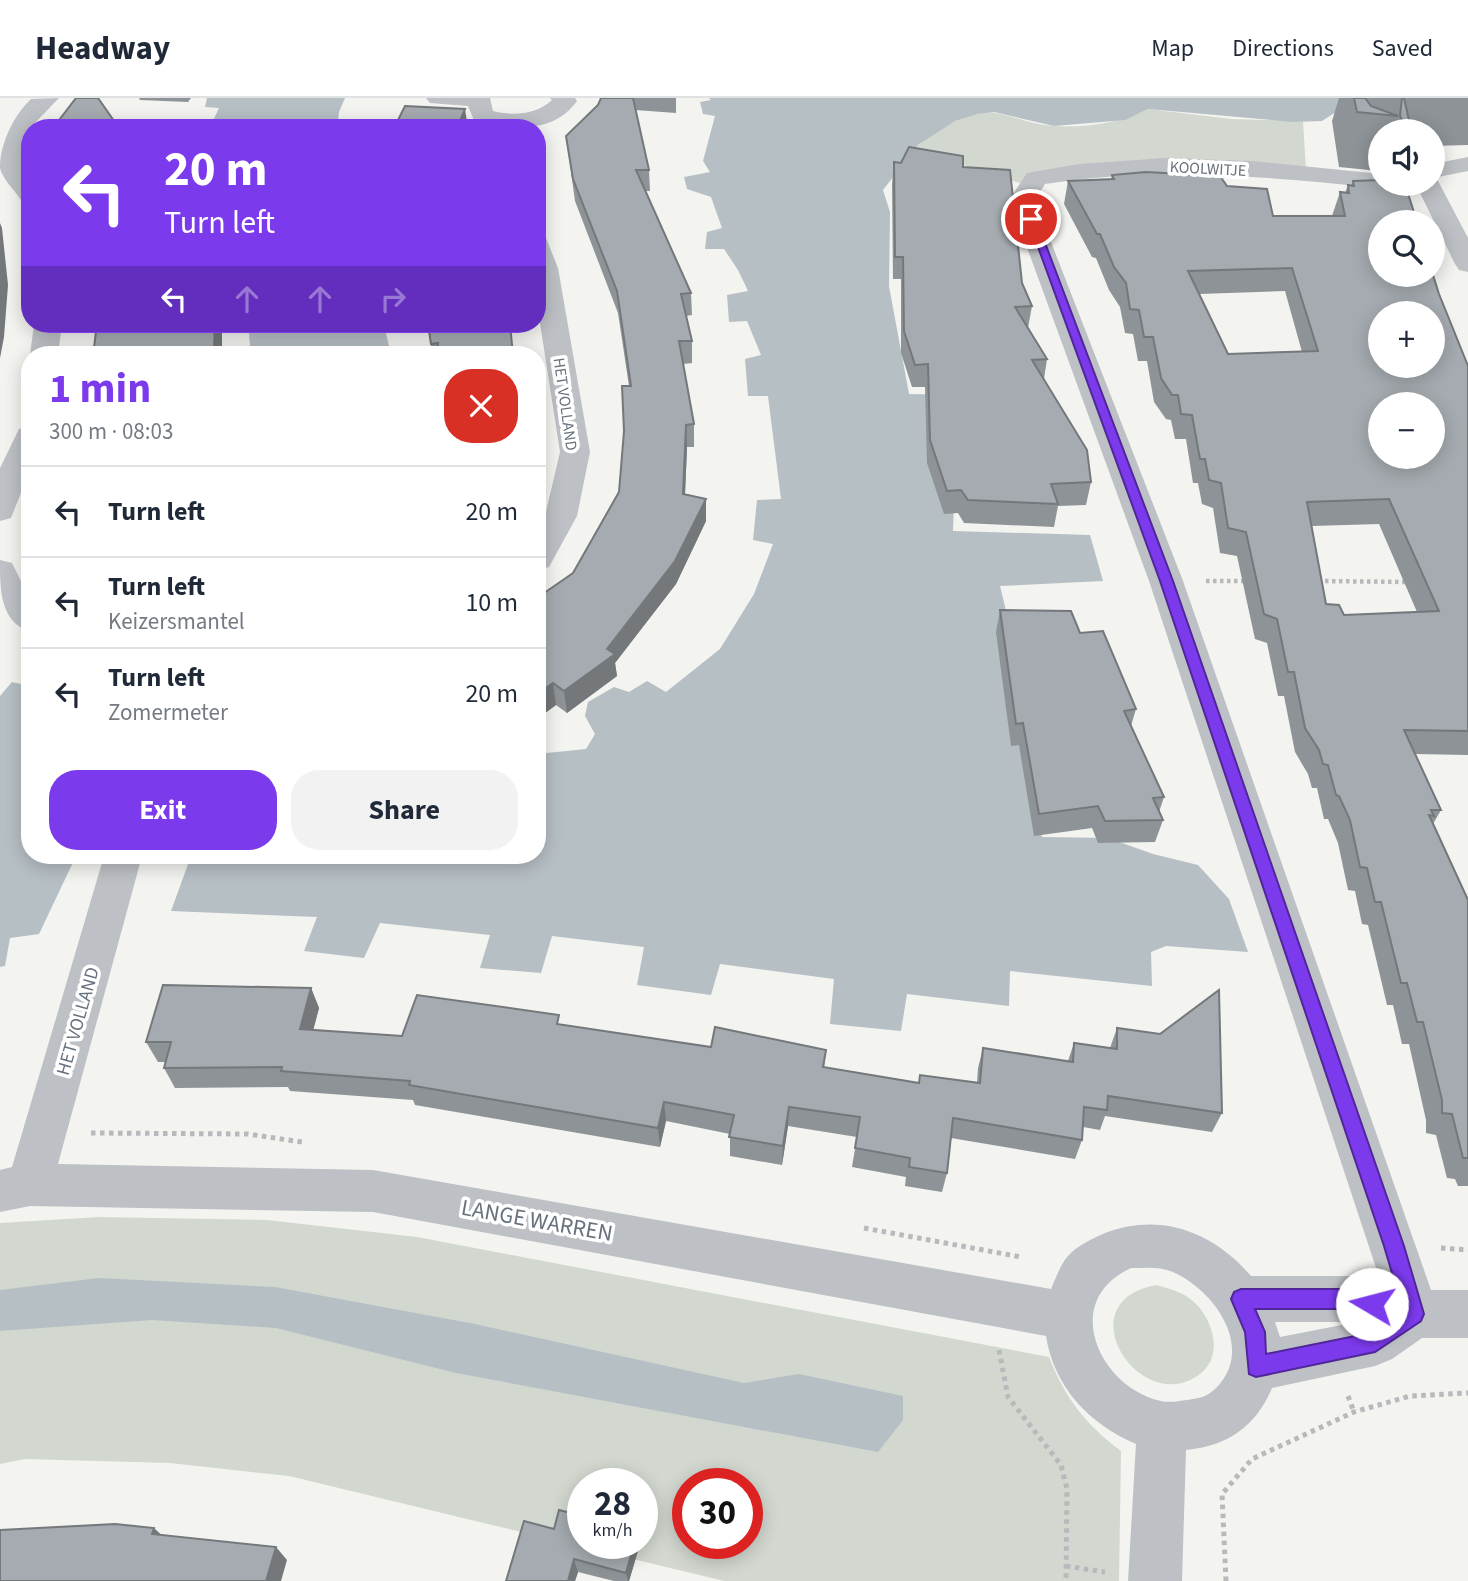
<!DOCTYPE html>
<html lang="en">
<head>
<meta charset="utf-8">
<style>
  :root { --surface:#fff; --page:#f2f2f3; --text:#1f2937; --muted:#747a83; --line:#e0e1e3; --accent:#7c3aed }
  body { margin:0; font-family:"Source Sans 3",sans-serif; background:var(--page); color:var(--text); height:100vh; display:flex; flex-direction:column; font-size:26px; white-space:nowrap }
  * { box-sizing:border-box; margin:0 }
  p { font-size:23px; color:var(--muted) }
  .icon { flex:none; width:38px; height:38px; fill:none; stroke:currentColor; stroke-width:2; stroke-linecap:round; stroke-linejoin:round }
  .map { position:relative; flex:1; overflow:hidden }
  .details { position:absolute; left:21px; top:248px; width:525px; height:518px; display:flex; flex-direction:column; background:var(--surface); border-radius:28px; box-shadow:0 4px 18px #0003 }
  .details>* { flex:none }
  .hud { position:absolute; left:21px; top:21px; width:525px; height:214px; border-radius:28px; box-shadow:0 4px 18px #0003; background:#7c3aed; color:#fff; overflow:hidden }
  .controls { position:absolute; left:1368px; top:21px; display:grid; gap:14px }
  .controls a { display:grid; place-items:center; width:77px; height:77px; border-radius:50%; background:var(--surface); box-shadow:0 4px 18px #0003; font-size:35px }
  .speed { position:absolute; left:567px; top:1370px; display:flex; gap:14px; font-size:35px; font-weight:700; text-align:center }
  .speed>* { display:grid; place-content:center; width:91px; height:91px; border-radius:50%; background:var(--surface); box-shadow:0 4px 18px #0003; line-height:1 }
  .speed small { font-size:18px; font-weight:400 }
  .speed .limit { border:10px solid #d22; background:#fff; color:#111 }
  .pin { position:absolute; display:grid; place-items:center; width:60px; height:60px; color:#fff; margin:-30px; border:4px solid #fff; border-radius:50%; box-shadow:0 2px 7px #0007 }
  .me { position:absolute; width:77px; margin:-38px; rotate:278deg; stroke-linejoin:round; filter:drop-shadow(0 0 5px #0008) }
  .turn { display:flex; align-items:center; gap:24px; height:147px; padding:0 28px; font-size:32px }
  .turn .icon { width:91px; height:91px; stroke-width:2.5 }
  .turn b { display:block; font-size:49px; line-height:60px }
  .lanes { display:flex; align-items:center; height:66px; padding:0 28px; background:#0003; justify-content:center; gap:35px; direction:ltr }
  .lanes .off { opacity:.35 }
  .round { display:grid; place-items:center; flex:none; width:74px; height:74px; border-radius:28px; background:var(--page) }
  .headline { display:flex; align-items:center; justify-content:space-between; height:119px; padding:0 28px }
  h1 { font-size:42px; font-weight:700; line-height:52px; color:var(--accent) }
  .cta { display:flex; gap:14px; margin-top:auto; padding:14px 28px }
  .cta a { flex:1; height:80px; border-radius:28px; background:var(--accent); color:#fff; font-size:28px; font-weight:700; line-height:80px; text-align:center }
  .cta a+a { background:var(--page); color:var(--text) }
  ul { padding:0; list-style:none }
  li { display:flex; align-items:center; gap:21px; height:91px; padding:0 28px; border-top:2px solid var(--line) }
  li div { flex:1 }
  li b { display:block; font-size:26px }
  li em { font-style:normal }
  header { display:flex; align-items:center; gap:42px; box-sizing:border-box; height:98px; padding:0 35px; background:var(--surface); border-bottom:2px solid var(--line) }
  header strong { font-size:33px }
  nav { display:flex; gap:38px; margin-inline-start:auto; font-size:24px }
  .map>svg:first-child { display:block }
</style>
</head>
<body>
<header>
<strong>Headway</strong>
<nav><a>Map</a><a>Directions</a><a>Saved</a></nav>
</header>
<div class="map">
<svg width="1468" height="1483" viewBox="0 0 1468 1483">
  <rect width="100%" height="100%" fill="#f3f3f0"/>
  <path fill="#d2d8d0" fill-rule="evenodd" d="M1148,11L1231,21L1303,23L1306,71L1191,63L1023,86L915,51C932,33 970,10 996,15C1016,19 1034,27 1054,28C1087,30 1119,25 1148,11Z
    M99,1119L267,1122L417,1139L1049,1259C1065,1300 1086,1327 1121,1353L1119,1483H724L289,1378L170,1365L25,1361L0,1366V1125ZM583,1386H642V1446H583ZM688,1386H747V1446H688Z
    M1156,1187C1170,1191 1184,1194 1195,1205C1213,1222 1224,1258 1200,1276C1141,1321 1064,1204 1156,1187Z"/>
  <path fill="#b6bfc4" d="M207,0H345L339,14L337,30H188L212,25L219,10L205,9Z
    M709,0H1468L1336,14L1322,23L1293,24L1148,11L1125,22L1054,28L994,14L977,16L955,23L918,47L883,92L890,114L889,188L909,296L966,297L955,382L953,433L1090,437L1103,483L1000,488L1010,529L1042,739L1108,740L1153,756L1198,767L1229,801L1248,854L1166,848L1151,854L1152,888L1010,873L1009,908L907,896L901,933L830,926L834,881L720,866L711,897L637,887L644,849L552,838L541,875L480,870L490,837L380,825L364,860L304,853L317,819L171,813L191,758H537V656L586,651L595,636L585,618L588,604L614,589L629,594L647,583L666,594L720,551L754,496L773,446L753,442L757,402L781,401L768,298H748L745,261L761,257L747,223L729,224L727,197L748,193L738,172L724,151H705L707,134L722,130L711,99L687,91L684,79L710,74L703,63L715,18L703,16L700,4L711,2Z
    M248,226H384L391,257H251Z
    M12,584L30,588V758H76L39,836L10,840L5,868L0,869V598Z
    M99,1180L275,1189L475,1226L744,1285L799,1276L903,1298V1322L878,1354L456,1275L276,1230L152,1222L0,1233V1192Z"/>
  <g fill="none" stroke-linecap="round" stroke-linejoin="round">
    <path stroke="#b7b9bc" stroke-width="4.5" stroke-dasharray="3.5 3.5" stroke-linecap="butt" d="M1206,483H1247
      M1318,483L1408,484"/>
    <path stroke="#b7b9bc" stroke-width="5" stroke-dasharray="4.5 4.5" stroke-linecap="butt" d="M91,1035L248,1036L302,1044
      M864,1130L1021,1159
      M1441,1150L1468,1152
      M999,1252L1008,1299L1061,1367L1067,1391L1066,1483
      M1348,1298L1354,1314
      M1066,1468L1105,1474
      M1226,1483L1222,1396L1252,1361L1354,1314L1410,1298L1468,1295"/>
    <path fill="#bdc0c4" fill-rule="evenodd" d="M59,0L30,30L21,66L30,78V104L21,102C15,93 2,80 0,70C0,45 14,17 31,1Z
      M426,0H490L493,13C513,18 536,17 552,2L550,0H575L577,3C553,37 509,32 474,22L468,8L430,5Z
      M1468,59V73L1433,80V66Z
      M1165,60L1252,63L1381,76V86H1433V82L1438,83L1468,140V174L1459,172L1455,166L1420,95L1394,91L1391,87L1381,90C1268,79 1157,68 1045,86L1037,99L1051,144L1183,483L1431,1192H1468V1240H1422L1392,1261L1375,1268L1272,1290C1256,1328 1228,1348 1186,1352L1182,1483H1128L1136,1346C1089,1326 1054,1289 1046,1238L373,1114L30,1108L0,1114V1072L12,1069L104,758H142L58,1066L373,1072L1051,1191C1056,1180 1060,1167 1068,1158C1078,1147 1092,1141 1105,1135C1161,1114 1213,1134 1251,1178H1351L1381,1185L1149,483L1025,144L1011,99L1027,75L1079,66ZM1131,1170C1145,1170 1159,1168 1173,1174C1214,1192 1256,1250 1216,1290C1207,1299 1200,1300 1187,1302C1179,1303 1169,1305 1161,1303C1100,1290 1059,1203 1131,1170ZM1275,1224H1351L1352,1225L1280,1239Z
      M537,138L546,140L558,170L590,354L577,418L549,469L537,472V432L545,418L560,354L537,206Z
      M34,226H62L58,257H30Z
      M30,328V372L11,420L0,423V370L19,331Z
      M0,462L12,465L30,501V534C0,523 0,493 0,462Z"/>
  </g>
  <path fill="#8e9397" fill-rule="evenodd" d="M139,0H191L188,4L140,2Z
    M601,0H676V15L635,12L649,72L650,93H646L691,195L692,217L686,218L692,243V265L683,266L694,326V349H687L685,397L706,423L676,486L615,565L617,578L567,615L556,607L537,621L573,475L619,394L629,288L618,215L575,103L566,38L598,7Z
    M1339,0H1468V47L1433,48V33H1381V69L1379,73L1339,69L1332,23Z
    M894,64L963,69L1032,208L1028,230L1047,261L1044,281L1091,384L1086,407L1058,408L1054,429L964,425L958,415L944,416L927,365L925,289H912L901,255V181H893L892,86Z
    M1112,77L1227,88L1273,118H1332L1340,94L1345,95L1348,87L1351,88L1353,83L1439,196L1468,268V657L1415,656L1441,712L1433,726L1468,802V1088H1458L1455,1081L1447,1080L1436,1037L1426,1035V1022L1409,946H1402L1393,907H1387L1368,827L1362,826L1355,793L1348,792L1338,745L1328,721H1324L1317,690H1312L1308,676L1295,654L1284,598H1278L1267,545L1255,541L1237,458L1220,455L1213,410L1202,406L1198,385H1193L1186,341H1175L1171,322L1166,321L1154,304L1147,263H1138L1133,236L1125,235L1120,209L1109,192L1096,160L1092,159L1064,106L1068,83L1111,81ZM1285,193L1302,254L1228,256L1199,196ZM1379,426L1417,514L1344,517L1326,506L1312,428Z
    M427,226L514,257H433Z
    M1000,512L1080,535L1136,611L1131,628L1164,699L1159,714L1163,722L1155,744L1098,745L1092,730L1034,738L1019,647L1011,648L996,534Z
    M311,890L319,910L313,932L402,938L561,927L711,949L826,952L824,970L919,985H977L978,970L983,950L1068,963L1074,945L1110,950L1117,930L1222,1015L1212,1034L1105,1018L1100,1032L1083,1029L1082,1042L1075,1061L951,1040L947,1075L942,1094L905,1088L906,1079L852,1069L857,1039L788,1028L782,1067L730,1058V1036L666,1023L660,1049L415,1007L413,1002L290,993L288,989L175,990L164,970L165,964H158L146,944Z
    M554,1431L640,1446L629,1483H614L578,1474L575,1483H506Z"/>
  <path fill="#74787b" d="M465,11L468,30H457Z
    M1409,22L1405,33H1400L1403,24Z
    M0,125L2,130L8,187L4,239L0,260Z
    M215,226H220L222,233V257H211Z
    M686,327L687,349L684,419L683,396Z
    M706,401V423L676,486L615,565L617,578L567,615L564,593L607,551Z
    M553,585L556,607L537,621V596Z
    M311,890L319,910L308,952L300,931Z
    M664,1004L666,1023L660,1049L658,1030Z
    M789,1009L788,1028L782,1067L783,1048Z
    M154,1430L168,1443L152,1436Z
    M634,1446H640L629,1483H628L626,1475Z
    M276,1449L287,1462L281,1483H266Z
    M574,1461L578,1474L575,1483H568Z"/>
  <path fill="#a5abb0" stroke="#74787b" stroke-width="2" fill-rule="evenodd" d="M76,0H98L119,30H53Z
    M601,0H633L649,72H636L691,195L681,196L692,243H679L694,326L686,327L683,396L706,401L675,463L607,551L615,556L564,593L553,585L537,596V500L573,475L619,394L624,333L622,288H631L617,193L573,81L566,38L598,7Z
    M1354,0H1365L1371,8L1398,18L1357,14Z
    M1402,0H1404L1409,22L1403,24L1400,18Z
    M405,8L465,11L457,30H394Z
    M909,49L963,58V69L1010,72L1022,185L1032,208L1015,209L1047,261L1032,262L1087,352L1091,384L1051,386L1058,406L968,402L961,392L947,393L930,342L928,266L915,267L904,233L903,159H895L894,64L901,65Z
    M1146,74L1220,78L1227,88L1267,91L1273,118H1345L1340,94L1349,95L1348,87L1354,88L1353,83L1381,82V86H1405L1417,124H1381V177H1433L1439,196L1468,268V633L1404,632L1441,712H1431L1434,718L1429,717L1468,802V1060H1463L1452,1016L1442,1015V1002L1423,924H1417L1407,885H1401L1381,804H1375L1367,770L1360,769L1350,722L1339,698L1336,697L1328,667L1323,666L1319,652L1305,630L1294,574H1288L1277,521L1264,516L1246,434L1228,430L1221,385L1209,382L1205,361H1200L1192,317L1181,316L1178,297H1172L1161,280L1153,239H1144L1139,212L1130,211L1126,185L1114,169L1100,136H1097L1068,83L1114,81L1112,77ZM1292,170L1318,253L1228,256L1188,173ZM1381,215H1433V268H1381ZM1381,306H1433V359H1381ZM1389,401L1439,513L1344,517L1339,507L1326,506L1307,404Z
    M97,226H215L214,250L211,257H93Z
    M428,226H510L513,257H438V245L431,246Z
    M1000,512L1071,513L1080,535L1103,533L1136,611L1124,613L1164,699L1153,700L1163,722L1105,723L1098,708L1039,716L1023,625L1016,626Z
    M163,887L311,890L300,931L402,938L417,897L559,917L557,926L711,949L715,929L826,952L823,969L919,985L920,977L980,985L983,950L1073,964L1074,945L1117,951V930L1160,936L1219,892L1222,1015L1108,998L1107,1012L1084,1009L1082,1042L953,1020L947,1075L909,1069L910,1060L855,1050L860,1019L789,1009L783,1048L729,1039L734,1017L664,1004L658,1030L409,987L410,983L281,973L282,969L164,970L171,944H146Z
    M559,1412L583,1418V1446H634L626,1475L574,1461L568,1483H506L524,1423L554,1431Z
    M115,1426L154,1430L152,1436L276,1449L266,1483H0V1432Z"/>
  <path fill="#7c3aed" stroke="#51269a" stroke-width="2" d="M1027,119L1036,121L1173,483L1404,1148L1424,1216L1421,1223L1375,1254L1256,1279L1249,1276L1245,1234L1231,1201L1234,1194L1241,1191H1351L1379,1199L1382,1206L1379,1213L1372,1216L1351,1211H1255L1265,1234L1266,1256L1370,1235L1403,1212L1384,1148L1160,483Z"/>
  <g text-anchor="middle" stroke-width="7" stroke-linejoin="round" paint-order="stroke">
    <g font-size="16" fill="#66727e" stroke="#fff">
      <text transform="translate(1208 70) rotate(3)" y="6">KOOLWITJE</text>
      <text transform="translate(566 306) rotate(82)" y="6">HET VOLLAND</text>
    </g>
    <g font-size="19" fill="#66727e" stroke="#fff">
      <text transform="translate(77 923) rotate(-74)" y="7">HET VOLLAND</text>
    </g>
    <g font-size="23" fill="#66727e" stroke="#fff">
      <text transform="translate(537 1122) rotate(10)" y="8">LANGE WARREN</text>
    </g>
  </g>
</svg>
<div class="controls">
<a><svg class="icon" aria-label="sound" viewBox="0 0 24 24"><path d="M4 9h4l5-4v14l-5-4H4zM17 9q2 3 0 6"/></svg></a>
<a><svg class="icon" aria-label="search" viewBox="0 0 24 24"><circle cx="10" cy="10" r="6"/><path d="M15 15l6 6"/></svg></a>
<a>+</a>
<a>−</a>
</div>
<div class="speed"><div>28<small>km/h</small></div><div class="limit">30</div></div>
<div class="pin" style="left:1031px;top:121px;background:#d93025"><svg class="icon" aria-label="arrive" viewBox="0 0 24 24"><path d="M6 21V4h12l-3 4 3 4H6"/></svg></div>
<svg class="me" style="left:1372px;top:1206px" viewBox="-20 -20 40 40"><circle r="19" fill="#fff"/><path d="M0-13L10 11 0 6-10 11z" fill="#7c3aed"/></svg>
<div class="hud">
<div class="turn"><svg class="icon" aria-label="left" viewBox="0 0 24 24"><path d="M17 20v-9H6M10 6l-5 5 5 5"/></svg><div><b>20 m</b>Turn left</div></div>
<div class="lanes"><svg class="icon" aria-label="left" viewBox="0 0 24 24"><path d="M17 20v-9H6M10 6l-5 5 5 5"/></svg><svg class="icon off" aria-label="ahead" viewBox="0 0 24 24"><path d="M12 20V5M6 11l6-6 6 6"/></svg><svg class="icon off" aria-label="ahead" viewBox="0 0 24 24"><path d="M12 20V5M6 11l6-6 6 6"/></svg><svg class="icon off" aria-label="right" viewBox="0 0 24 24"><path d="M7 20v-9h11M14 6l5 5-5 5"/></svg></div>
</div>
<section class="details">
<div class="headline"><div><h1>1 min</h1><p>300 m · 08:03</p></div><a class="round" style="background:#d93025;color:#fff"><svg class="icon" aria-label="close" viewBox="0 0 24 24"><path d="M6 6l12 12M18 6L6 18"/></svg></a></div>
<ul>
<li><svg class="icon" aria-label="left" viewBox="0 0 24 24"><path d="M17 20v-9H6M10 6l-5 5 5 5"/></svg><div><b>Turn left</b></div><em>20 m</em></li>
<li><svg class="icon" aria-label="left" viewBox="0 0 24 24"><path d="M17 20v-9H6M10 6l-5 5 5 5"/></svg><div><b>Turn left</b><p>Keizersmantel</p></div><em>10 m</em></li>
<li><svg class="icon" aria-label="left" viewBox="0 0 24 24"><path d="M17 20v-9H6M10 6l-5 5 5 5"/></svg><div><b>Turn left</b><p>Zomermeter</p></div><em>20 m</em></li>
</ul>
<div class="cta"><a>Exit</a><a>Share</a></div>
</section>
</div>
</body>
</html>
